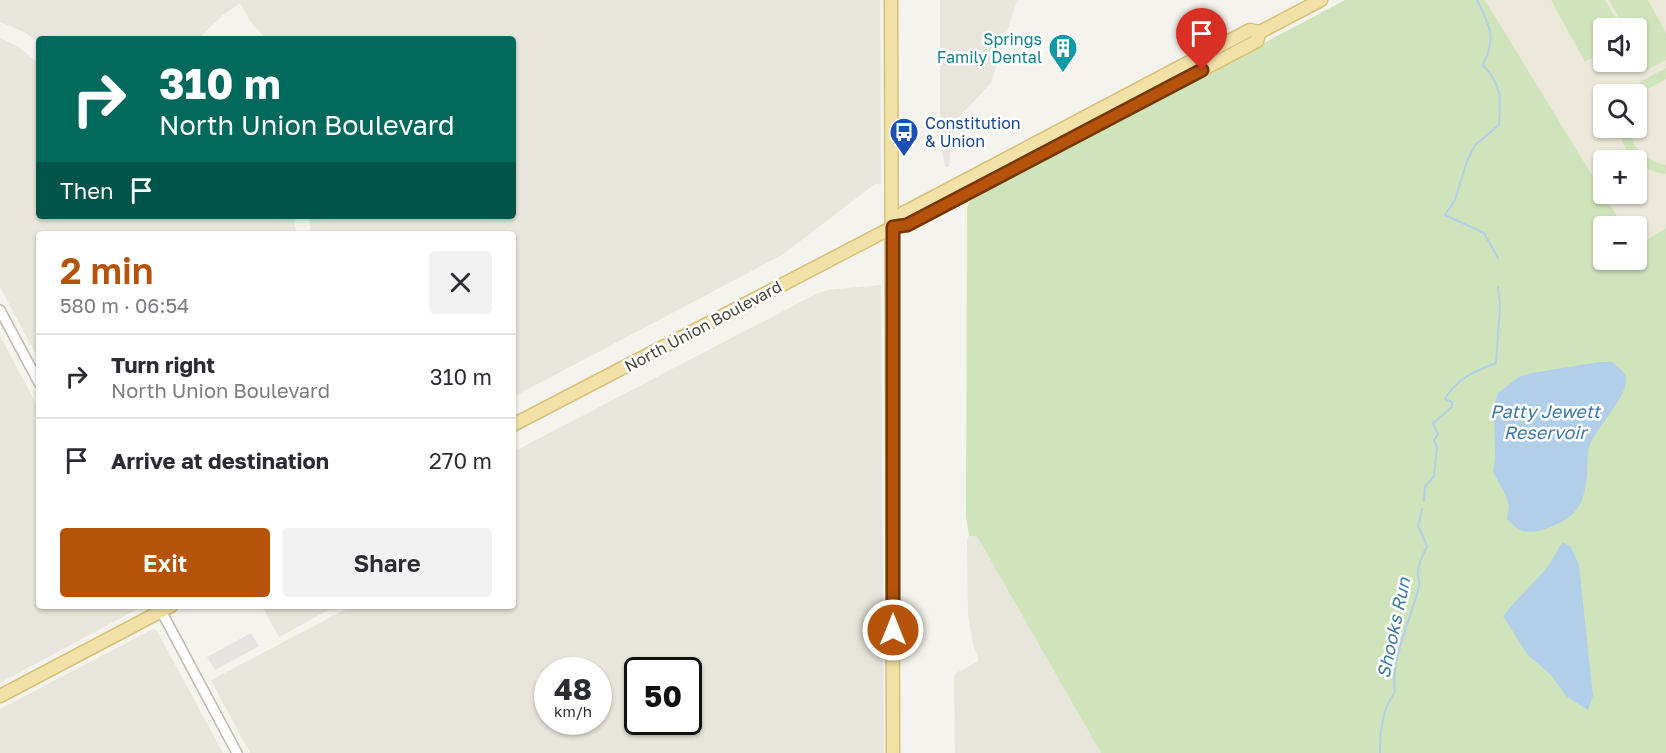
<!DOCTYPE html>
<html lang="en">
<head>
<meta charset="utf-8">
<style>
  :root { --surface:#fff; --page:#f2f2f3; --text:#2b2b33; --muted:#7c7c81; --line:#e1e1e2; --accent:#b45309 }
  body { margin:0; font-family:"Golos Text",sans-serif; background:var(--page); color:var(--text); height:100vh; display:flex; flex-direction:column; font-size:22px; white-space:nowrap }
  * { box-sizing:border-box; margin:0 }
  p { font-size:20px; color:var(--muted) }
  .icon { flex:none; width:33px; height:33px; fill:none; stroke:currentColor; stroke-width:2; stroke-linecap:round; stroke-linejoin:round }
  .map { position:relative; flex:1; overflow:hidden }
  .details { position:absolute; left:36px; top:231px; width:480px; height:378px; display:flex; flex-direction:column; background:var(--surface); border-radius:6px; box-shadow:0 2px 4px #0004 }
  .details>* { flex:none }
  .hud { position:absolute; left:36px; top:36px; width:480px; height:183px; border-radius:6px; box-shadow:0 2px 4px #0004; background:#00695c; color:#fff; overflow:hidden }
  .controls { position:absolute; left:1593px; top:18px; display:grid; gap:12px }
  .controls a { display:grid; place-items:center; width:54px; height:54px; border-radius:6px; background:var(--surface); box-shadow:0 2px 4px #0004; font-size:30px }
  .speed { position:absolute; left:534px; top:657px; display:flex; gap:12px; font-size:30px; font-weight:700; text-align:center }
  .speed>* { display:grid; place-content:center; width:78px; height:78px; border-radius:50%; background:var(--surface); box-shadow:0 2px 4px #0004; line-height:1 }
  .speed small { font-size:15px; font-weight:400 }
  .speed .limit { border:3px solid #111; border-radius:9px; background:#fff; color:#111 }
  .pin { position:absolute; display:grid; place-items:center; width:51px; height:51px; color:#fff; margin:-62px -26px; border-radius:50% 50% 50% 0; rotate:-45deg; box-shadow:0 0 6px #0007 }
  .pin .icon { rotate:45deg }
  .me { position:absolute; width:66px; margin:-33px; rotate:0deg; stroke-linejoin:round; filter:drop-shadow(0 0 4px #0008) }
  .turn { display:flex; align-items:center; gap:21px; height:126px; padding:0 24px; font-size:27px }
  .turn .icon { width:78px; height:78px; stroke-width:2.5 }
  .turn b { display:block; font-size:42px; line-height:51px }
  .then { display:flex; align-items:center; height:57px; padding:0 24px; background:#0003; gap:12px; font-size:22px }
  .round { display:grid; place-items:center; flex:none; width:63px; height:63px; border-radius:6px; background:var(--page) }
  .head { display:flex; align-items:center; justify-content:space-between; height:102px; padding:0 24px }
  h1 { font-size:36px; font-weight:600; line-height:45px; color:var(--accent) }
  .action { display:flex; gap:12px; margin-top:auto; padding:12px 24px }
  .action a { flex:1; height:69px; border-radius:6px; background:var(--accent); color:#fff; font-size:24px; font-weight:600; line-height:69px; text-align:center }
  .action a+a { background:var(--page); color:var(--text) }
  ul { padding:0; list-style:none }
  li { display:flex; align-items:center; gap:18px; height:84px; padding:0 24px; border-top:2px solid var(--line) }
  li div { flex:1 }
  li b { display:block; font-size:22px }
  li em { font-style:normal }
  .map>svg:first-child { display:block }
</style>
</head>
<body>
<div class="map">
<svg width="1666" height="753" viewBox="0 0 1666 753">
  <rect width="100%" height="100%" fill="#f5f3ed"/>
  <path fill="#e8e5dc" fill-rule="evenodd" d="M0,0H880L881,184H875L782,255L513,397V234H311L309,216H513V39H266L250,21L240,3L223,15L198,39H39V43L24,32L0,22Z
    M940,0H1017L991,83L961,115L951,137L949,167H945L940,139Z
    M0,38L19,47L39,64V216H294L296,234H39V360L0,287Z
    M881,285L884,753H250L211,680L352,606H513V452L816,294L827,290ZM548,670H598V722H548ZM638,670H688V722H638Z
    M0,336L39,409V606H143L0,683Z
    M977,535L1101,753H955L954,678L956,673L979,661L973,644L968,614L967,540L969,536Z
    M262,606H330L332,608L279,637Z
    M153,629L157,631L223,753H0V709Z"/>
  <path fill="#ece8d9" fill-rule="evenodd" d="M1485,0H1666V228L1641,243L1637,241L1636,226H1623L1617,219ZM1604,28H1636V62H1604ZM1604,94H1636V128H1604ZM1604,160H1636V194H1604Z"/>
  <path fill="#cfe4bb" d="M1345,0H1485L1623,226H1604V260H1636L1637,241L1641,243L1666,228V753H1101L977,536H969L966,517L967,208L971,198Z
    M1551,0H1605L1621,28H1604L1603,52L1585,62Z
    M1609,0H1648L1666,33V60L1647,70L1637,51L1636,28H1625Z
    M1666,68V79L1646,90L1637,99L1636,94H1628L1643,80Z
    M1619,128H1629C1632,148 1645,161 1666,165V174C1640,171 1623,154 1619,128Z"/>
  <path fill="#e4e3e1" d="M251,633L259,646L215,670L207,657Z"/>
  <path fill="#b2cfe9" d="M1599,362H1612C1618,367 1626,372 1626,380C1626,399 1597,426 1589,447C1587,456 1588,466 1587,475C1584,509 1574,519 1542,530C1526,535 1518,531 1507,519L1509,506L1505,494L1493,472L1495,459L1494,406L1498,393L1519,377L1532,373Z
    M1563,542L1571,547L1579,565L1593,696L1588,710L1567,697L1551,675L1527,654L1503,616C1516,599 1531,586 1545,570C1552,562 1556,551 1563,542Z"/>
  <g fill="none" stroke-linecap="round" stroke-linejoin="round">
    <path stroke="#b2cfe9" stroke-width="2" d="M1477,0C1490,27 1497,36 1483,65C1502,86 1501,97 1499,125L1475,145L1467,161L1455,200L1445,215L1484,233L1498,258
      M1424,501L1425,487L1434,476L1437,447L1434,440L1438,434L1433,423L1452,407V402L1445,399C1456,379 1475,371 1496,363L1500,306L1498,287
      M1380,753C1380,731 1382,710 1395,692C1390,661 1411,618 1419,587C1420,582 1418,578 1418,573C1418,564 1423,554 1427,546L1418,526L1422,509"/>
    <g stroke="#bfbbb0" stroke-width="12">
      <path id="minor" d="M0,310L39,383
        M159,607L237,753"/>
    </g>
    <g stroke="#d7c079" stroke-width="15">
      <path id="major" d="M891,0L893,753
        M893,227L903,213L911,209L1250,30L1260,32L1321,0
        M513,425L893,227L907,225L1257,41L1260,32
        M0,696L171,606"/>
    </g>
    <use href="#minor" stroke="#fff" stroke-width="9"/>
    <use href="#major" stroke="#f3e2a8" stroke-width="12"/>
  </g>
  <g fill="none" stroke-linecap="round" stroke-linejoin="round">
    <g stroke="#753606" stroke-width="15">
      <path id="route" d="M893,630V227L907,225L1202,70"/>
    </g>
    <use href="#route" stroke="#b45309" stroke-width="10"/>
  </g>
  <defs>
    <g id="building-pin" transform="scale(1.5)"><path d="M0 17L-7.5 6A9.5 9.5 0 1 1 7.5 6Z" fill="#0f9aa8" stroke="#fff"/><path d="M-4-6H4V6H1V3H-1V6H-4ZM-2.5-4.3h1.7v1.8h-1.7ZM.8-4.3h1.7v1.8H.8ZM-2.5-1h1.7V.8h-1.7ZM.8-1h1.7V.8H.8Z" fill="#fff"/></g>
    <g id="bus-pin" transform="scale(1.5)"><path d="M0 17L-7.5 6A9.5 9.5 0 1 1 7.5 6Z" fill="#1a4fb4" stroke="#fff"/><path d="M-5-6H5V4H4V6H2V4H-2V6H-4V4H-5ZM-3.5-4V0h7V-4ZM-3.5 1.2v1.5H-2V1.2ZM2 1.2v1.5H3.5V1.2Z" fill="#fff"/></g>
  </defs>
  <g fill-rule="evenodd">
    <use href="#building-pin" x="1063" y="48"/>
    <use href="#bus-pin" x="904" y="132"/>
  </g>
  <g text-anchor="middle" stroke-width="5" stroke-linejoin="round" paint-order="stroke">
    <g font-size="16" fill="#0d838f" stroke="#fff" text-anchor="end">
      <text x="1042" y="45">Springs<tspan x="1042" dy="18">Family Dental</tspan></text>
    </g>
    <g font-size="16" fill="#164399" stroke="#fff" text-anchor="start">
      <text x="925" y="129">Constitution<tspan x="925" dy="18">&amp; Union</tspan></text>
    </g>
    <g font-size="16" fill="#49443b" stroke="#fff">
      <text transform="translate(703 326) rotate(-28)" y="6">North Union Boulevard</text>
    </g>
    <g font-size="18" font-style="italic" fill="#4077a9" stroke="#fff">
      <text x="1545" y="418">Patty Jewett<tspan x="1545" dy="21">Reservoir</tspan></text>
      <text transform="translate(1394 628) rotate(-78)" y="6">Shooks Run</text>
    </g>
  </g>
</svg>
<div class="controls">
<a><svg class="icon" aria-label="sound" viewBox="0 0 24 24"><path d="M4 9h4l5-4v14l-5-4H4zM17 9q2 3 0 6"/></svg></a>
<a><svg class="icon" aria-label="search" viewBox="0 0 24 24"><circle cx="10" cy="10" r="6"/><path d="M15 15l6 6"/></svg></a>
<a>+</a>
<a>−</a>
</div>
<div class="speed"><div>48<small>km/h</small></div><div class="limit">50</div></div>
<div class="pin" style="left:1202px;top:70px;background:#d93025"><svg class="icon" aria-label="arrive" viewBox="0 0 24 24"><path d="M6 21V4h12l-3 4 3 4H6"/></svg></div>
<svg class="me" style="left:893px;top:630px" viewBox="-20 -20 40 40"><circle r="17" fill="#b45309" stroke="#fff" stroke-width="3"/><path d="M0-11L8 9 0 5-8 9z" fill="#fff"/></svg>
<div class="hud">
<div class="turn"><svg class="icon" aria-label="right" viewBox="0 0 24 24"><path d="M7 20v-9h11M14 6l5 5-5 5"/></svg><div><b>310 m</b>North Union Boulevard</div></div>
<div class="then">Then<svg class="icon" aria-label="arrive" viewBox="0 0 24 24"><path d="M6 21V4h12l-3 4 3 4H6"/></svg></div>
</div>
<section class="details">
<div class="head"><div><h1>2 min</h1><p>580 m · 06:54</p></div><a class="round"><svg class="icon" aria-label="close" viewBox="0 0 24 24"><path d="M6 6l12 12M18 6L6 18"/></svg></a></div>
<ul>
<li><svg class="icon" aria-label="right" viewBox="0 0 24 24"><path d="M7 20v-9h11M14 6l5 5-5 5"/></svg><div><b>Turn right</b><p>North Union Boulevard</p></div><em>310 m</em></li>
<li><svg class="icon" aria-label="arrive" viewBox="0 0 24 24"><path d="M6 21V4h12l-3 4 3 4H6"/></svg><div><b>Arrive at destination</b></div><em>270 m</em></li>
</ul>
<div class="action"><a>Exit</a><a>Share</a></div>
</section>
</div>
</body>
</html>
